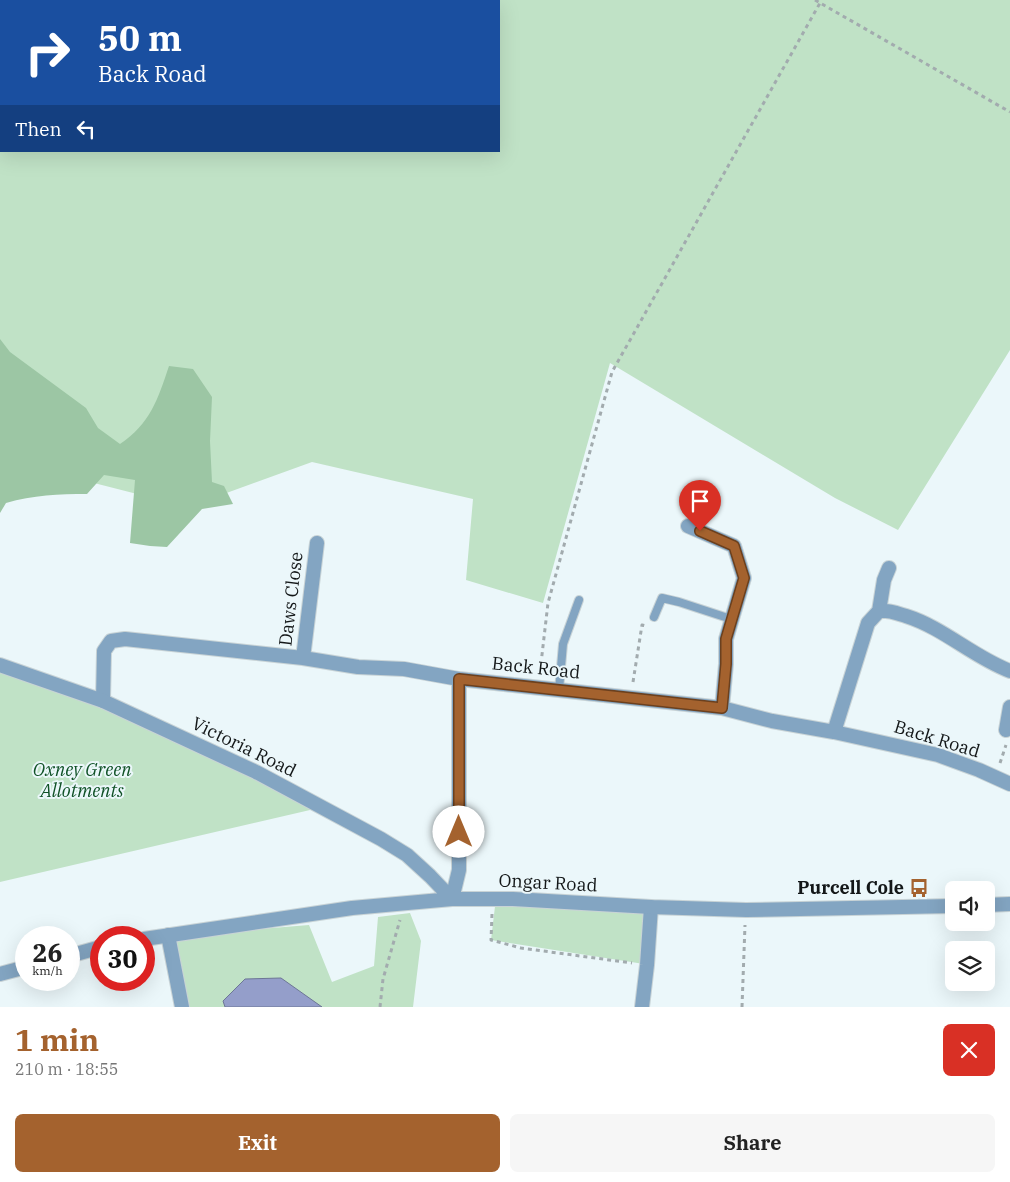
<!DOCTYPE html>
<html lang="en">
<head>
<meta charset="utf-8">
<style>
  :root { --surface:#fff; --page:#f6f6f6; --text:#222; --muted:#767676; --accent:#a4622e }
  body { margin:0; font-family:"IBM Plex Serif",serif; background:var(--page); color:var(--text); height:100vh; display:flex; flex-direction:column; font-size:19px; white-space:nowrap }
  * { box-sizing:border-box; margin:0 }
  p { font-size:16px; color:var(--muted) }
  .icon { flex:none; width:28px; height:28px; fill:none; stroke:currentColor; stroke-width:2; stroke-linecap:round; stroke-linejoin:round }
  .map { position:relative; height:1007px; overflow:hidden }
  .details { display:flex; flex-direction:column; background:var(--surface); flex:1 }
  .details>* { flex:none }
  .top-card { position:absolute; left:0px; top:0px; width:500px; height:152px; box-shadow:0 5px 20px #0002; background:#1a4fa0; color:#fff; overflow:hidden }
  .fabs { position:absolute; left:945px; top:881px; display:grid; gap:10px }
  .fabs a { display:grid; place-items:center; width:50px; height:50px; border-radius:8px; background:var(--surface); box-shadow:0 5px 20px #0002; font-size:25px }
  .speed { position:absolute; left:15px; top:926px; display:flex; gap:10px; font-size:25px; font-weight:700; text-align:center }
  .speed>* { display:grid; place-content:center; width:65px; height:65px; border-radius:50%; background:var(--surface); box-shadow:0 5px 20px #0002; line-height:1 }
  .speed small { font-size:12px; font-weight:400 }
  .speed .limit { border:8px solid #d22; background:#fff; color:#111 }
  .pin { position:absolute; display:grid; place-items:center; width:42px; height:42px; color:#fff; margin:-51px -21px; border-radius:50% 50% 50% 0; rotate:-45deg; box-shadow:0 0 5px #0007 }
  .pin .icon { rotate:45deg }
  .me { position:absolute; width:55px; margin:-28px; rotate:0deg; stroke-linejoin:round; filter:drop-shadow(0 0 4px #0008) }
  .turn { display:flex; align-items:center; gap:18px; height:105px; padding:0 15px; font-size:22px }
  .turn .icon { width:65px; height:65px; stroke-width:2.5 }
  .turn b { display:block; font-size:35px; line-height:42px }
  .then { display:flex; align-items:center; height:48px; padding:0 15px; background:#0003; gap:10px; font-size:19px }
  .round { display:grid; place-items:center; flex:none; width:52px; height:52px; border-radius:8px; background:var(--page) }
  .headline { display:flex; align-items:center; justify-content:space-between; height:85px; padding:0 15px }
  h1 { font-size:30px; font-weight:800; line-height:38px; color:var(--accent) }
  .button { display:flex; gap:10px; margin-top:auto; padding:10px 15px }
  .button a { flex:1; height:58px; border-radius:8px; background:var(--accent); color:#fff; font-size:20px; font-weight:800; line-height:58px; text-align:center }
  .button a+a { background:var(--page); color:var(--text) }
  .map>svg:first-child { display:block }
</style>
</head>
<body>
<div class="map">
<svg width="1010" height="1007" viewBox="0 0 1010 1007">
  <rect width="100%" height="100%" fill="#ebf7fa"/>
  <path fill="#c0e2c6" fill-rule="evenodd" d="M0,0H1010V350L898,530L835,498L610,363L543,603L466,580L473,499L312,462L188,507L0,459ZM1,1H499V151H1Z
    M0,665L103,701L323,807L0,882Z
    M496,898L651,907L644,964L491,940Z
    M410,913L421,941L413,1007H189L174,939L234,931L309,925L332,982L374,966L378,917Z"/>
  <path fill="#9cc6a4" d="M0,339L10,352L86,408L98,428L120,444C150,424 158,399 169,366L193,369L212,397L210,441L212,482L224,486L233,504L202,509L167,547L150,546L130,543L135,480L104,475L87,494C59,494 33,495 6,503L0,513Z"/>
  <path fill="#949eca" stroke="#6d7695" d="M281,978L322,1007H225L223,1001L245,979Z"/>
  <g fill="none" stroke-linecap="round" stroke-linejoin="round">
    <g stroke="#c8d3d6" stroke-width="10">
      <path id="service" d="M654,617L662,598L679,602L731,619
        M559,690L563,644L579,600"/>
    </g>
    <g stroke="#c8d3d6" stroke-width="16">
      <path id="minor" d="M688,526L734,546L744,578L726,639V664L722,708
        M879,611L884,580L889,568
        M303,658L317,543
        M103,701L104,651L111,641L125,639L303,658L358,667L404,669L459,679L722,708L772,721L834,732L938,755L979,770L1010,784
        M1006,730L1010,707
        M834,732L868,623L879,611C889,610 896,613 906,616C944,628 973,657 1010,671
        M452,899L459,870V679
        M168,935L182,1007
        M642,1007L647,965L651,907"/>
    </g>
    <g stroke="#c8d3d6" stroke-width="16">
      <path id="tertiary" d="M0,665L103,701L256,772L381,839L407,855L430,876L452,899
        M986,905L1010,904
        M144,939L352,908L452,899H513L651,907L746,910L954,906
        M69,956L101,947
        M0,974L26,967"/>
    </g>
    <path stroke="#a2abae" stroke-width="3" stroke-dasharray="4 4" stroke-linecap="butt" d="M815,0L1010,112
      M540,672L548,603L612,372L820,3
      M633,682L642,625L646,626
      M1000,763L1006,745
      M492,914L491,940L521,948L632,963
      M380,1007L383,979L400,920
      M742,1007L745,925"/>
    <use href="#service" stroke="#83a5c2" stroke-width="8"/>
    <use href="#minor" stroke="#83a5c2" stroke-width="14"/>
    <use href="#tertiary" stroke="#83a5c2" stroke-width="14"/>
  </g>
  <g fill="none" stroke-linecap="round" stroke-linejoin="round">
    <g stroke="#6b401e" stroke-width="12">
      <path id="route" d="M459,832V679L722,708L726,664V639L744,578L734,546L700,531"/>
    </g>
    <use href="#route" stroke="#a4622e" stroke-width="9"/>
  </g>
  <defs>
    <g id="bus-bare" transform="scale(1.5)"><path d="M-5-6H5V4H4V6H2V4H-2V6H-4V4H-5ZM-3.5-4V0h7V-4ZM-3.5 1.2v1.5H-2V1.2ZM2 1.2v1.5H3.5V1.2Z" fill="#a4622e" stroke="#ebf7fa" stroke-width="2.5" paint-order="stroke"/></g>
  </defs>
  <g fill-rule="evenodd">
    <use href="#bus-bare" x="919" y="888"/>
  </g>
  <g text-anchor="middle" stroke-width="4" stroke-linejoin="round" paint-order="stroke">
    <g font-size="18" fill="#131718" stroke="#ebf7fa">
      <text transform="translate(291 599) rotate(-83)" y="6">Daws Close</text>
      <text transform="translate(536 668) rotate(6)" y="6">Back Road</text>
      <text transform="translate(937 739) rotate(17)" y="6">Back Road</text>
      <text transform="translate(244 747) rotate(26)" y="6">Victoria Road</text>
      <text transform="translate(548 883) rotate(3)" y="6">Ongar Road</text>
    </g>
    <g font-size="18" font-style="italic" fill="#105227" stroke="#ebf7fa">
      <text x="82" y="776">Oxney Green<tspan x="82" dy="21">Allotments</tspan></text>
    </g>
    <g font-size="18" font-weight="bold" fill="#131718" stroke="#ebf7fa" text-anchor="end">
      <text x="904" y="894">Purcell Cole</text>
    </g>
  </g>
</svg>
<div class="fabs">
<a><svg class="icon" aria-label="sound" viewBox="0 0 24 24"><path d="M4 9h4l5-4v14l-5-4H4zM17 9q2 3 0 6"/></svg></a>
<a><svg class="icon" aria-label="layers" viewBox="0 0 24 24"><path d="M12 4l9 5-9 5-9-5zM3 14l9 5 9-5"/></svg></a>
</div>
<div class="speed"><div>26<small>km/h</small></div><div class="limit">30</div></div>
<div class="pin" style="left:700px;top:531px;background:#d93025"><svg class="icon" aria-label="arrive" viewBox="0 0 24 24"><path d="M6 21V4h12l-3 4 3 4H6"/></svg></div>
<svg class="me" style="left:459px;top:832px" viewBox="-20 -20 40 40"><circle r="19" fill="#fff"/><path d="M0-13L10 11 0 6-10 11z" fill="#a4622e"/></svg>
<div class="top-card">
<div class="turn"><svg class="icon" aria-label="right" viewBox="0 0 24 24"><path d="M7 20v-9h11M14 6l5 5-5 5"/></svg><div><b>50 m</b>Back Road</div></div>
<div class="then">Then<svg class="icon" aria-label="left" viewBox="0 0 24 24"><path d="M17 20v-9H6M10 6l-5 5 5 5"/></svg></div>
</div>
</div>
<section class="details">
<div class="headline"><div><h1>1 min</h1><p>210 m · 18:55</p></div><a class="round" style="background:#d93025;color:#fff"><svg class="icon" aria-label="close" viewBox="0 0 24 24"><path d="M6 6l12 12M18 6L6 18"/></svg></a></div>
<div class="button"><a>Exit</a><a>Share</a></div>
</section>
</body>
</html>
